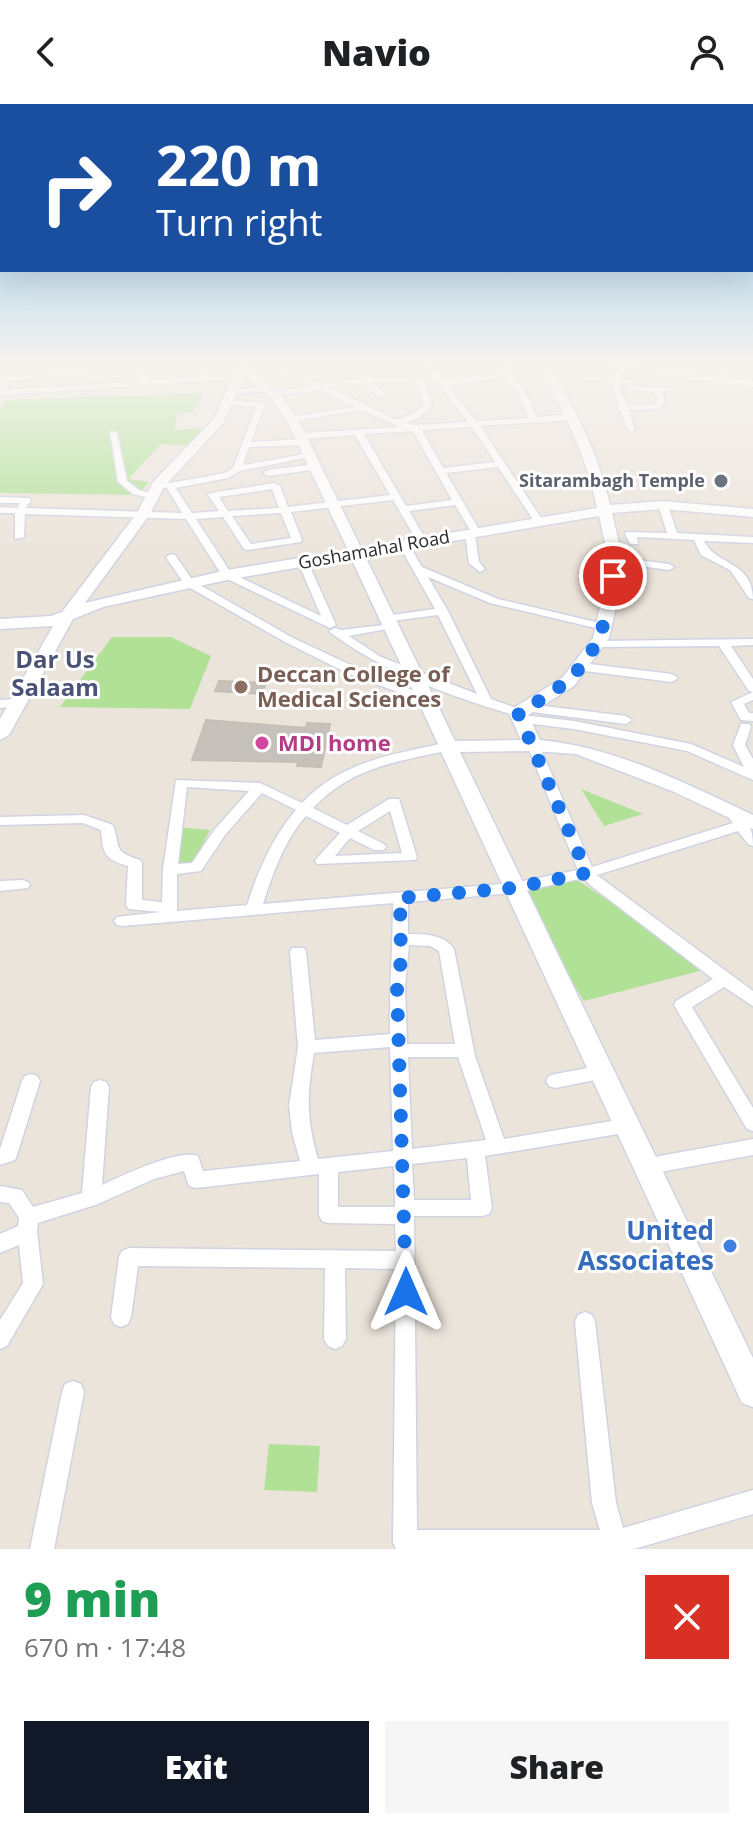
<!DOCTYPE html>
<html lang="en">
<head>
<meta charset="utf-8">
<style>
  :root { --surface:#fff; --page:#f6f6f6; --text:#202124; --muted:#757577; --accent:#111827 }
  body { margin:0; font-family:"Open Sans",sans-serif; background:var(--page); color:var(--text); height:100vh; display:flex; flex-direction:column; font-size:30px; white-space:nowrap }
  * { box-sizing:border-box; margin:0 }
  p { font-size:26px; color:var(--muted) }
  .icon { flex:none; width:44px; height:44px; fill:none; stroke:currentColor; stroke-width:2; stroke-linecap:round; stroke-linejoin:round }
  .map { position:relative; height:1445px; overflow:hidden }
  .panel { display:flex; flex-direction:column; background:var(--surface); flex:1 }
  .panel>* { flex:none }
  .banner { position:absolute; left:0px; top:0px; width:754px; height:168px; box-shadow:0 8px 32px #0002; background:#1a4fa0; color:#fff; overflow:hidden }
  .pin { position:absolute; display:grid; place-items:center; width:68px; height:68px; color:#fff; margin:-34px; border:4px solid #fff; border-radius:50%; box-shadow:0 2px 8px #0007 }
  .me { position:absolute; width:88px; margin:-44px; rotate:0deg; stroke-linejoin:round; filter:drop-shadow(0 0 6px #0008) }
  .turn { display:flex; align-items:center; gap:28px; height:168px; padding:0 24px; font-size:36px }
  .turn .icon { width:104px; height:104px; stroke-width:2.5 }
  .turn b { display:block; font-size:56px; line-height:68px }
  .round { display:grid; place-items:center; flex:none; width:84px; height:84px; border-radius:0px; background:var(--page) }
  .headline { display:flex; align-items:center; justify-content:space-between; height:136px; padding:0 24px }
  h1 { font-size:48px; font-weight:800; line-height:60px; color:#1e9e55 }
  .action { display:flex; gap:16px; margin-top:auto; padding:16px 24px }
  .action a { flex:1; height:92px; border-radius:0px; background:var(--accent); color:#fff; font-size:32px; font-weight:800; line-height:92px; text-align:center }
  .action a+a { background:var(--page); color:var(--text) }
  header { display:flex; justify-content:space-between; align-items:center; height:104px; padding:0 24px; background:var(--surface); font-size:36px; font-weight:800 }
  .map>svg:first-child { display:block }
</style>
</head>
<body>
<header><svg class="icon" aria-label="back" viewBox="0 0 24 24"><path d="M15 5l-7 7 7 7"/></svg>Navio<svg class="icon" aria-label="person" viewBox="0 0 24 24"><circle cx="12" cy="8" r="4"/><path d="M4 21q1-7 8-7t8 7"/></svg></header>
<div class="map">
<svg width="753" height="1445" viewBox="0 0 753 1445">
  <rect width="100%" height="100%" fill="#ebe4db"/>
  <path fill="#b0e197" d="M204,289L192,309H178L174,326L206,324L191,342L161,340L128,375L149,378L138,391L0,389V303L6,296Z
    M112,533H171L211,552L190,605L60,603Z
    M581,685L643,710L604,722Z
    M176,723L210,726L193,759L170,762Z
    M577,776L711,864L584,897L513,784Z
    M269,1340L320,1342L317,1388L264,1386Z"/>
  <path fill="#c6c1ba" stroke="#c6c0b4" stroke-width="2" d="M219,577L266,579L262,590L215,587Z
    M206,616L306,624L307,619L330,620L321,663L297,662L298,658L192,656Z"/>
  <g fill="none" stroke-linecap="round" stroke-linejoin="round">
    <g stroke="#d0d3e2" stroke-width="3">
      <path id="street" d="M6,260H14L11,272L140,261L144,263L147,276L199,273L201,261L217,260L208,264L207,272L249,270L253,272L249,274L2,291H0V273L3,272ZM137,266L140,277L7,286L9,277Z
        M160,260H168V261L164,263Z
        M242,260L285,268L321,280L365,274L423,275L432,302L419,314L405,319L416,321L468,318L422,260H430L443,276L501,269L503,260H511L508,270L524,285L537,313L574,310L578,313L574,316L480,322L544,418L536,420L498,363L446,369L480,427L475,430L479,458L485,465L480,468L469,459L465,429L470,426L455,401L409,407L427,437L422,440L417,437L393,396L291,408L302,436L301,438L248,446L244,445L223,413L196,415L231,469L321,512L298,458L303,455L307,456L336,521L330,524L223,473L186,415L25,410L24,433L15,435V409H0V403L17,404L20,399H0V393L29,394L31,396L26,404L182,409L167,384L157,381L162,378L170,379L225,369L233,364L256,303L223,300L222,298L226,296L261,299L265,301L251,338L304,335L308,338L304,341L249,343L243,361L310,349L314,352L240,367L228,374L176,384L192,409L219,407L208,391L210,389L275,379L280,382L288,403L390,391L355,331L301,335L297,332L301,329L400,323L361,306L287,318V314L290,313L355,303L321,286L270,292L269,290L273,288L314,282L283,272L242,264ZM502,274L517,286L529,314L476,317L447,281ZM373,278L417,279L424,301L413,310L396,316L329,283L363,279L379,293H385V289ZM472,323L495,358L443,364L422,326ZM413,327L452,396L406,402L364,330ZM272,385L279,404L228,407L219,393ZM281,409L291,434L251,440L232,412Z
        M630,260H646L625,266L617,276H630L636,282L666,284L670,286L662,288L665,297L659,305L628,306L635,325L631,328C622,324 625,309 617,304L619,302L610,277L585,276L581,274L585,272L611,273L619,262ZM619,280H628L631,286L654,288L657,297L654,301H627Z
        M681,260H689L693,276H687Z
        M715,260H723L730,278H724Z
        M266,283H269V287L229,290L225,288L229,286Z
        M110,327L117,329L127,377L139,386L155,391V395L133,390L118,378Z
        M315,360L318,361V365L268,372L263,369L268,366Z
        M663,398L668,401L677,429L753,433V439L704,437C716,462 753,457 753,495L749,494L730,466L701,451L694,436L637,433L638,440H630L625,430L626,428L667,429L658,401Z
        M404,438L408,439L422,463L498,495L608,521L610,523L604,526L490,499L428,473L448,507L491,595L522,606L523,611L574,617L691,640L744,663L733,641L741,620H749L751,623L745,641L753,655V676L687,647L574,625L517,618L515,615L517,612C452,593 385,569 331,529L329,527L335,524L341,526L392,520V524L349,532L381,553L477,590L438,511L384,518L378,515L384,512L435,505L399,441Z
        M171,450L175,451L193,477L293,534L355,563L429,593L423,597L419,596L347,569L285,538L185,481L166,453Z
        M615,453L669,460L674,463L669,466L611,458L610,456Z
        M753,535V541L731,542L753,575V588L749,587L719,542L597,543L591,540L597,537Z
        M581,559L672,570L678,574L672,578L577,566L575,563Z
        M753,588V596L744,600L749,609H753V617L741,616L731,598Z
        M17,595L21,596L23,599L21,602L0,604V596Z
        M528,600L626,612L632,616L626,620L524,607L522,604Z
        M533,637L539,641L592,763L733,719L729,714L736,710C750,714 753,729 753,742L748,740L738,727L597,771L753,887V902L724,883L692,903L753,1004V1027L747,1025L674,901L676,897L713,875L590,781L584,774L513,789L408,798V830C426,830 443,830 454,845L475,952L504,1035L630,1014L636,1016L639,1021L636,1026L630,1028L485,1052L492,1104L489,1110L482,1112H414L417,1426H600L592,1399L575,1218L578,1211L585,1208L592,1211L595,1218L616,1399L623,1424L753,1386V1410L634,1445H396L393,1438L396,1165L345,1164L346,1235L342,1242L335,1245L328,1242L324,1235L325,1164L138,1162L131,1213L128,1220L121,1223L114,1220L111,1213L119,1153L122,1147L129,1144L396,1147L395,1120L329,1119L322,1117L319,1111V1070L196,1084L189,1082L184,1067L154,1075L98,1100L38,1119L37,1127L43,1180L7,1242L0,1245V1216L23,1179L19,1141L0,1149V1130L18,1122L19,1114L9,1099L0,1098V1082L22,1086L33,1103L82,1089L91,983L94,978L100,976L106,978L109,983L102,1081C122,1072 177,1045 198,1052L203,1067L300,1057L292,1028L289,1002L298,943L290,848L292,844H304L306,848L315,936L390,930C389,886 393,843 393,799L122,822L117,821L114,817L117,813L161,808L129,805L126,801L128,762C104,755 103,750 101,726L83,719L0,721V713L84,711L113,721C121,744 112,747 140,756L142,759V796L162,798L163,765L176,676L260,679L302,699C340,658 393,650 445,639L451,643L450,646C397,658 353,662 313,704L347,721L389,695H399L417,753L415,756L317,760L315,757L317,754L340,729L306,712C284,737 273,769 263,800L513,779L578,766L527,641ZM187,683L249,687L215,725L192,759L178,760ZM262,689L296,706C272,734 258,767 247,801L177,807V770L201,767L225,731ZM390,707L402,749L335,752L350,734L374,746H384L386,743L384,740L358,727ZM409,841L430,842L439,847L455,940H407L405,883ZM390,943L393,1047L318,1055C306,1015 307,989 314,949ZM408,953H458L486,1036L412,1045ZM467,1054L471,1096H414L412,1060ZM394,1062L395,1103H338V1068Z
        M23,776L28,778L30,781L28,784L0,787V777Z
        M604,961L610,963L613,968L610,973L555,984L549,982L546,977L549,972L555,970Z
        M31,970L37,972L40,977L17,1051L15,1056L0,1061V1045L22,977L25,972Z
        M753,1035V1051L649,1070L642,1068L640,1062L642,1056L649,1054Z
        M73,1277L81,1280L84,1288L54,1445H30L62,1288L65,1280Z"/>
    </g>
    <g stroke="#d0d3e2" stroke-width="3">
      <path id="secondary" d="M239,260H250L255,269L282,293L300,319L361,444L597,404C586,350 564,307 537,260H548C576,306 598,349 610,401L663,397L753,405V413L663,405L612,409L622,452V476L609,534L574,582L528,611L540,636C615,643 685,679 753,711V725L672,687L576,650L533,647L460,648L753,1254V1303L742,1299L441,648L436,643L438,640L351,454L227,476L103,503L73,515L9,631L0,636V615L53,522L0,525V515L51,512L62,508L137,409L153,378L214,315ZM245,271L270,293L288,319L348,446L227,466L85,499L150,410L164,383L223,319ZM599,412L608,452L606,476L593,534L562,574L512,605L509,609L521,636L455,637L365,452Z
        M584,260H617L753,277V283Z"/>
    </g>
    <use href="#street" fill="#fff" fill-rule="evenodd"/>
    <use href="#secondary" fill="#fff" fill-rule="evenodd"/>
  </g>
  <linearGradient id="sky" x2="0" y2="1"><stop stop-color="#77bdea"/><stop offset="0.56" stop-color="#f6f3ef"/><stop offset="1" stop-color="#f6f3ef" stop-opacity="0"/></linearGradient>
  <rect width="753" height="462" fill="url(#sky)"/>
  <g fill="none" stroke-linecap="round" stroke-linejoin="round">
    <path stroke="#1a73e8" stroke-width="14" stroke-dasharray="0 25.2" d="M406,1188L397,883L401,856L400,794L513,784L587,769L518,609C584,573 604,546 613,472"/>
  </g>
  <circle fill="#6b7280" stroke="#fff" stroke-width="3" cx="721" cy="377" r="8"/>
  <circle fill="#8d6e63" stroke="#fff" stroke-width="3" cx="241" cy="583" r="8"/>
  <circle fill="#d1479c" stroke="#fff" stroke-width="3" cx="262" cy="639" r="8"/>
  <circle fill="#3f7fe0" stroke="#fff" stroke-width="3" cx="730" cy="1142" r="8"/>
  <g text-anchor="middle" stroke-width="6" stroke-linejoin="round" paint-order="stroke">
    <g font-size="18" font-weight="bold" fill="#5b616d" stroke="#fff" text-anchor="end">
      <text x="705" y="383">Sitarambagh Temple</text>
    </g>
    <g font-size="18" fill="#292929" stroke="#fff">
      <text transform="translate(374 446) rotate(-10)" y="6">Goshamahal Road</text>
    </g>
    <g font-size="22" font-weight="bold" fill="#785e54" stroke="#fff" text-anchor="start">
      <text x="257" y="578">Deccan College of<tspan x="257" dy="25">Medical Sciences</tspan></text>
    </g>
    <g font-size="22" font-weight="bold" fill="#b23c85" stroke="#fff" text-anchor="start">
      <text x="278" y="647">MDI home</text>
    </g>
    <g font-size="24" font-weight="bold" fill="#4a5278" stroke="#fff">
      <text x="55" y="564">Dar Us<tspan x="55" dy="28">Salaam</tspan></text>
    </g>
    <g font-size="26" font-weight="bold" fill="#366cbe" stroke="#fff" text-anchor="end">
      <text x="714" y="1136">United<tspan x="714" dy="30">Associates</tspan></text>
    </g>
  </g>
</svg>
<div class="pin" style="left:613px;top:472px;background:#d93025"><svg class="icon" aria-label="arrive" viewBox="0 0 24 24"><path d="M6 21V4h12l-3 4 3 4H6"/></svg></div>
<svg class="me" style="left:406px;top:1188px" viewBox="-20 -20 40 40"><path d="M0-17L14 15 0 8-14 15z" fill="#1a73e8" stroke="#fff" stroke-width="4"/></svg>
<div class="banner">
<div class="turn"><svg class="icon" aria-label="right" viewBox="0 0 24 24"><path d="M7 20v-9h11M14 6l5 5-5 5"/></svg><div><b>220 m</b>Turn right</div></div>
</div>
</div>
<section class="panel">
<div class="headline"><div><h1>9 min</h1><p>670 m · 17:48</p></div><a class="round" style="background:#d93025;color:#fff"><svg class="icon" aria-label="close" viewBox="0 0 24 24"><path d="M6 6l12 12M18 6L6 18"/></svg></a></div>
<div class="action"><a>Exit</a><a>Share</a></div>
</section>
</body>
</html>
